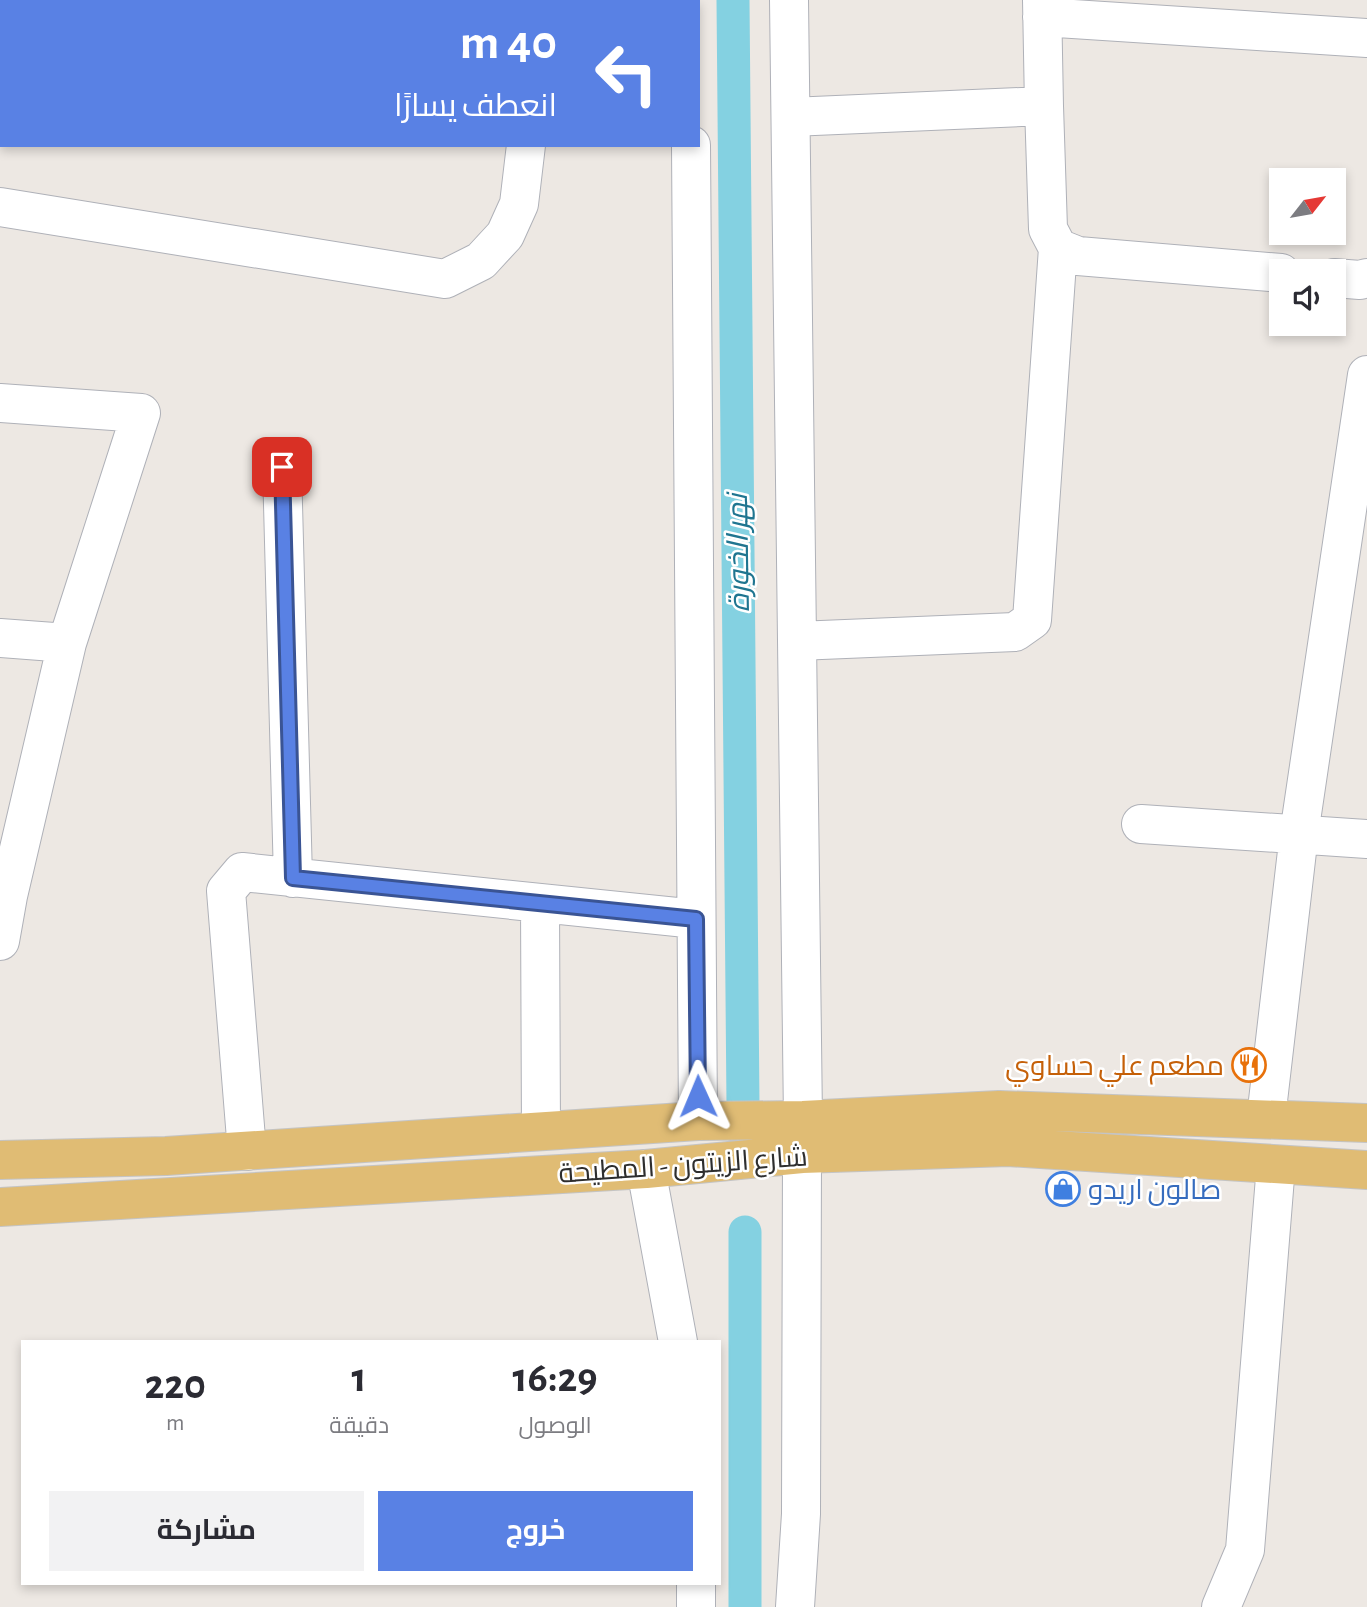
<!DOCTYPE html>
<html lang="ar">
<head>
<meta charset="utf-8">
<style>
  :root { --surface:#fff; --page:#f2f2f3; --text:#2b2b33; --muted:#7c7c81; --accent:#5981e4 }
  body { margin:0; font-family:"Alegreya Sans",Cairo,sans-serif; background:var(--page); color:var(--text); direction:rtl; height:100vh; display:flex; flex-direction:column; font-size:26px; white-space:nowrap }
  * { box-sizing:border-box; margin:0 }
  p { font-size:23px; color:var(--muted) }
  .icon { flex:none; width:38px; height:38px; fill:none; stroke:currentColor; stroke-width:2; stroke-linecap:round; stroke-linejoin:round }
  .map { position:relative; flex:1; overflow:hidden; direction:ltr }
  .drawer { position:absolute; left:21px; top:1340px; width:700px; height:245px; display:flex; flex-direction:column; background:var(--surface); border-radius:0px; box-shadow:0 4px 10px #0003; direction:rtl }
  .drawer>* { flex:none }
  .banner { position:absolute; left:0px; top:0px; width:700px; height:147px; box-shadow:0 4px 10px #0003; direction:rtl; background:#5981e4; color:#fff; overflow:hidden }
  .needle { width:46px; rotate:59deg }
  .fabs { position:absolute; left:1269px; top:168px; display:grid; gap:14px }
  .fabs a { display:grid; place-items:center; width:77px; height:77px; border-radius:0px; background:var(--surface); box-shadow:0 4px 10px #0003; font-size:35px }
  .pin { position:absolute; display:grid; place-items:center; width:60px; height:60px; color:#fff; margin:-30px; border-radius:14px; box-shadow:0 4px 10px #0006 }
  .me { position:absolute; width:77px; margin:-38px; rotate:359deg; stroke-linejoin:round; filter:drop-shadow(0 0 5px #0008) }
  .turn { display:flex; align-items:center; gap:24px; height:147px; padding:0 28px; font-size:32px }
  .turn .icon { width:91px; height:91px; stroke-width:2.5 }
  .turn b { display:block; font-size:49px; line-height:60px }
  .eta { display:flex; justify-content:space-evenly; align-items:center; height:119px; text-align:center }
  .eta b { font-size:42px; font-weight:700; line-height:49px }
  .action { display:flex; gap:14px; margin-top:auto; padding:14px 28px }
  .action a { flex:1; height:80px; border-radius:0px; background:var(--accent); color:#fff; font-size:28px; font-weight:700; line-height:80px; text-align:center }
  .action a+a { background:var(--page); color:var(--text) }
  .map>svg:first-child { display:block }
</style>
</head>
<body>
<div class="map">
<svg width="1367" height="1607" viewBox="0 0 1367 1607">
  <rect width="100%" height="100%" fill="#ede8e3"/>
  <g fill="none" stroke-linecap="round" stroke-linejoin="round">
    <path stroke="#84d1e1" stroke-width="33" d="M733,0L743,1105
      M745,1232V1607"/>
    <g stroke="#afb1b8" stroke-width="40">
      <path id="minor" d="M295,0L306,2
        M789,0L803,1120
        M1042,0L1044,106
        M542,2L543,0
        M1042,17L1367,38
        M791,117L1044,106L1048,229L1058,248L1078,256L1281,273
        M691,145L698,1121
        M0,207L445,279L481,261L505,235L519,204L526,145
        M1334,278L1360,280L1367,278
        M0,403L141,413L67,643L8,896L0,941
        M282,467L293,878
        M0,638L67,643
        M797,641L1015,632L1032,620L1058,248
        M1141,824L1367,839
        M540,903L541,1131
        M1266,1118L1299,834L1367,375
        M247,1151L226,891L242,872L696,919
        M646,1169L678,1342
        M696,1584V1607
        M795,1607L801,1514L802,1154
        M1221,1607L1245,1550L1276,1165"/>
    </g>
    <g stroke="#c4c4c4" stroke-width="40">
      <path id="major" d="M0,1160L166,1156L698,1121L803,1120L999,1110L1367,1123
        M0,1207L646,1169L802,1154L1008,1147L1367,1170"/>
    </g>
    <use href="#minor" stroke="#fff" stroke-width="38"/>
    <use href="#major" stroke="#e0bc74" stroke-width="38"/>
  </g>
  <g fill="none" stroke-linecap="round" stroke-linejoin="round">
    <g stroke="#3a5494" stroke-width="18">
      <path id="route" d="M282,467L293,878L696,919L698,1096"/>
    </g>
    <use href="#route" stroke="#5981e4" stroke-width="12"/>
  </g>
  <defs>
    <g id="restaurant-ring" transform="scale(1.75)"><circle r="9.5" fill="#fff" stroke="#e8710a" stroke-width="1.5"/><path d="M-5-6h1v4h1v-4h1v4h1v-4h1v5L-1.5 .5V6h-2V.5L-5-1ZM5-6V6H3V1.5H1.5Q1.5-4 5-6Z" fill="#e8710a"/></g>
    <g id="shop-ring" transform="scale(1.75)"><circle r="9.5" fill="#fff" stroke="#3f7fe0" stroke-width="1.5"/><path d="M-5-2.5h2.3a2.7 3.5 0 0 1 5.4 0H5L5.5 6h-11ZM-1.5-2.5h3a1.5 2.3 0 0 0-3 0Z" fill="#3f7fe0"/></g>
  </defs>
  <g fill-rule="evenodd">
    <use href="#restaurant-ring" x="1249" y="1065"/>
    <use href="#shop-ring" x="1063" y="1189"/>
  </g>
  <g text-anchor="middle" stroke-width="5" stroke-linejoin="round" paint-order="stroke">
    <g font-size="28" fill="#c56008" stroke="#fff" text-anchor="end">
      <text x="1224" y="1075">مطعم علي حساوي</text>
    </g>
    <g font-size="28" fill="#2e2e2e" stroke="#fff">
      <text transform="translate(683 1164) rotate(-4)" y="10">شارع الزيتون - المطيحة</text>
    </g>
    <g font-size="28" fill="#366cbe" stroke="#fff" text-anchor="start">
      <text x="1088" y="1199">صالون اريدو</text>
    </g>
    <g font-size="30" font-style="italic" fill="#1f7590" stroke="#fff">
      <text transform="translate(738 553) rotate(-91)" y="10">نهر الخورة</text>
    </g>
  </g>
</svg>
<div class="fabs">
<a><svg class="needle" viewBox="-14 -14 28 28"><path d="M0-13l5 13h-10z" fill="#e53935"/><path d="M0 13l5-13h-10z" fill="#7c7c81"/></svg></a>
<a><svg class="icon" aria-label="sound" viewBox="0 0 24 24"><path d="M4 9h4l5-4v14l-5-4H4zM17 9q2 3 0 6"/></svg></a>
</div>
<div class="pin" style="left:282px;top:467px;background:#d93025"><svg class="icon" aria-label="arrive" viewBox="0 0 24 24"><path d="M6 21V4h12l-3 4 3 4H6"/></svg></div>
<svg class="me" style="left:698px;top:1096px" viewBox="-20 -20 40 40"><path d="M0-17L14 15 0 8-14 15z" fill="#5981e4" stroke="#fff" stroke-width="4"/></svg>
<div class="banner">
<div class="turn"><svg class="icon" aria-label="left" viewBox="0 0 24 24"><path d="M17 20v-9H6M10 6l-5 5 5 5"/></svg><div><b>40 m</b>انعطف يسارًا</div></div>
</div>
<section class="drawer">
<div class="eta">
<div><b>16:29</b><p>الوصول</p></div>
<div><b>1</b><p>دقيقة</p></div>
<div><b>220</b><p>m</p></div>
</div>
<div class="action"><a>خروج</a><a>مشاركة</a></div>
</section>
</div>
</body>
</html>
